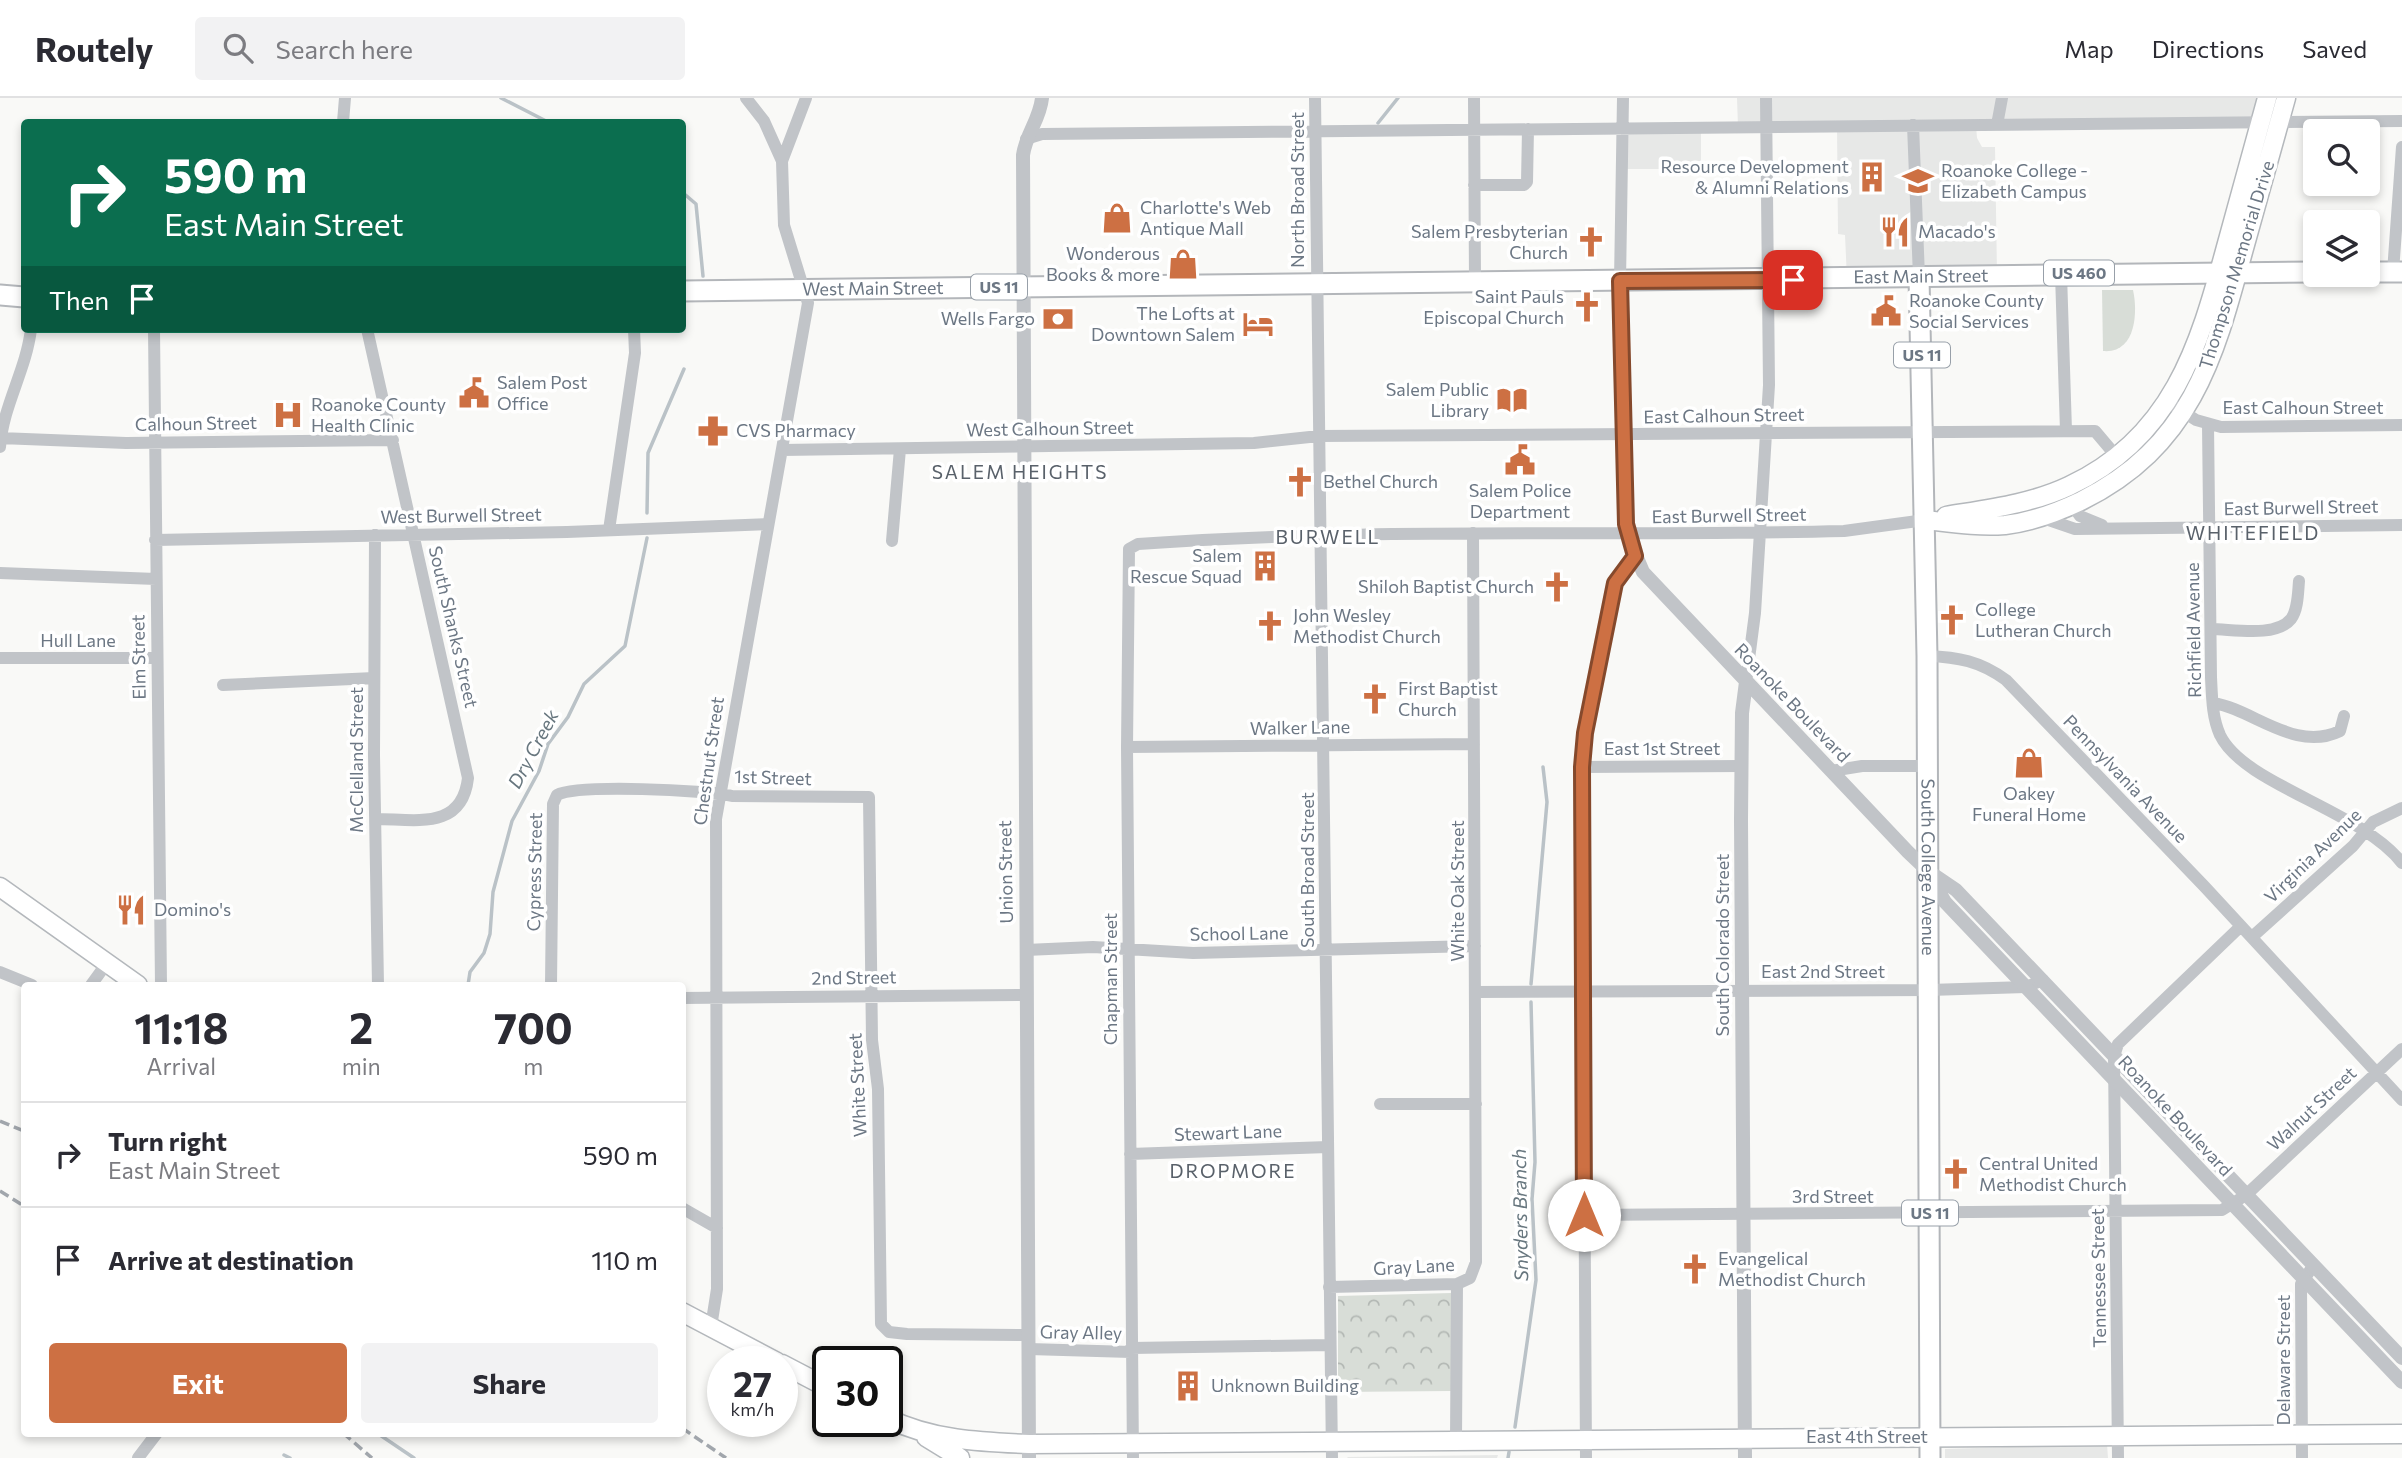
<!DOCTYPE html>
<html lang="en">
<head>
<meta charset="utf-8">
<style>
  :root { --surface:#fff; --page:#f2f2f3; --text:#2b2b33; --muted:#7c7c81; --line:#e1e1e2; --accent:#cd7043 }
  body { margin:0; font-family:Commissioner,sans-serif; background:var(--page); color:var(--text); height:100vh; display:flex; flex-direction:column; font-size:26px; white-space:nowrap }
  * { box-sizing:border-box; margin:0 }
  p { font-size:23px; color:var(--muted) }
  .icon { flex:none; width:38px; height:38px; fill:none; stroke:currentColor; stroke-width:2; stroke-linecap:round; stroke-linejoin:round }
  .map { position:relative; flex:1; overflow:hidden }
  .sheet { position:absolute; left:21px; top:884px; width:665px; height:455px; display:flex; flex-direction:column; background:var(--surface); border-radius:7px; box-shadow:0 4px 10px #0003 }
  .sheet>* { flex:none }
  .banner { position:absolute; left:21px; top:21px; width:665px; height:214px; border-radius:7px; box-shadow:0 4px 10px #0003; background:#0b6e4f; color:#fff; overflow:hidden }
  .controls { position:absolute; left:2303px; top:21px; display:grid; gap:14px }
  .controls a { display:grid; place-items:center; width:77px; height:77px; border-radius:7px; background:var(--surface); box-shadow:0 4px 10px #0003; font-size:35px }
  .speed { position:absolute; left:707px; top:1248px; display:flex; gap:14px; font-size:35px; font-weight:700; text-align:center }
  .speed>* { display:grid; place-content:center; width:91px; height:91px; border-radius:50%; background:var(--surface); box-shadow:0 4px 10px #0003; line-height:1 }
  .speed small { font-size:18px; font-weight:400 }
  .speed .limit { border:4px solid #111; border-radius:10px; background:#fff; color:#111 }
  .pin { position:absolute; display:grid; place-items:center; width:60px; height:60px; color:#fff; margin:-30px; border-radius:14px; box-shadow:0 4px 10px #0006 }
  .me { position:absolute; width:77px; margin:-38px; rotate:0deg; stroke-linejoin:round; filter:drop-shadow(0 0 5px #0008) }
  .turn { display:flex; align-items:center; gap:24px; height:147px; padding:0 28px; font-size:32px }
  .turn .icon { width:91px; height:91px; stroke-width:2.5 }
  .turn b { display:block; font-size:49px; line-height:60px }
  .then { display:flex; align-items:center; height:66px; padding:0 28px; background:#0003; gap:14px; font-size:26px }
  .eta { display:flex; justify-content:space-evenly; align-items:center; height:119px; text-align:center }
  .eta b { font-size:42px; font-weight:700; line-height:49px }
  .action { display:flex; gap:14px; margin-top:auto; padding:14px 28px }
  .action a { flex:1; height:80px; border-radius:7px; background:var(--accent); color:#fff; font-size:28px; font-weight:700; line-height:80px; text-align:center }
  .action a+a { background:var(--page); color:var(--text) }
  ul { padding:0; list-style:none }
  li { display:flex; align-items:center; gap:21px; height:105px; padding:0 28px; border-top:2px solid var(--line) }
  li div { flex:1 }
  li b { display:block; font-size:26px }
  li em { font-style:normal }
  header { display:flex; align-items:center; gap:42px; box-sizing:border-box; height:98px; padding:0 35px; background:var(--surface); border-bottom:2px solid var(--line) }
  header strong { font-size:33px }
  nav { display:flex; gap:38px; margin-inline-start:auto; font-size:24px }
  .search { width:490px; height:63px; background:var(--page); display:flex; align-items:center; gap:18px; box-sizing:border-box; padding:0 24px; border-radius:7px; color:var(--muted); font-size:26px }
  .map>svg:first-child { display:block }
</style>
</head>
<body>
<header>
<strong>Routely</strong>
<div class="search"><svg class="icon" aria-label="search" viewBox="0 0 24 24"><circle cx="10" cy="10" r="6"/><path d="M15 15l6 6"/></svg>Search here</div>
<nav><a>Map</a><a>Directions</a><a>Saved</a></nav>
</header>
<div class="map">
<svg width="2402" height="1360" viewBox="0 0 2402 1360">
  <defs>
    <pattern id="forest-crowns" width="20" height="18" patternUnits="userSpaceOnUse" patternTransform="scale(1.75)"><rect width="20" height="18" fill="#d8ddd7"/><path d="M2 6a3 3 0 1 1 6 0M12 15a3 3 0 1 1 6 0" fill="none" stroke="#b3b8b4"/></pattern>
  </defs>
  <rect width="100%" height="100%" fill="#f9f9f7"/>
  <path fill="#e7e8e7" d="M1737,0H2267L2260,25L1976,27L1977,40L1982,49H1995L1997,177L1847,181L1845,137L1838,136L1837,28L1738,29Z
    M1701,29V71H1621V30Z
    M2107,1346L2108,1360H1945V1351Z
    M1498,1357L1497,1360H1347L1348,1359Z"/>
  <path fill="#d8ddd7" d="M2102,192H2133C2138,214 2136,256 2103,253Z"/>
  <path fill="url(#forest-crowns)" d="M1451,1195V1293L1338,1294V1198Z"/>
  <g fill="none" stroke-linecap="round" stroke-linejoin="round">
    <path stroke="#bac2c7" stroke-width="3.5" d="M501,0L548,24
      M1378,25L1398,0
      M682,94L696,106L703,178
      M647,415L648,355L684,271
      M1531,886L1547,704L1543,669
      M468,887L470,874L484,855L490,836L493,794L512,723L539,673L548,646L568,619L584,586L625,548L647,440
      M1515,1329L1536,1182L1532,1101L1535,1064L1531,904
      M377,1335L414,1360
      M284,1357L290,1360
      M1508,1360L1509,1354"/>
    <g stroke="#b4b8bc" stroke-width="21">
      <path id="secondary" d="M1946,418C1988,411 2031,406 2069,388C2172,340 2199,249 2226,149C2240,99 2253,50 2267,0
        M1925,422C1952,425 1978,429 2005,427C2030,424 2058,414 2081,403C2190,349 2214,262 2243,154C2257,103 2272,51 2286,0
        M0,789L138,887
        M682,1214L777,1264
        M782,1266L828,1290
        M887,1320C931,1342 980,1344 1029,1346L2402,1336
        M926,1339L960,1360"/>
    </g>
    <g stroke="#b3b6ba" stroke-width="23">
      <g id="primary">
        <path d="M2368,174H2402"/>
        <path id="s1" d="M1919,179L1927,558L1930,1360"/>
        <path id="s2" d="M682,193L2315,174"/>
        <path d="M0,197L24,199"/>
      </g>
    </g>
    <path stroke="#c1c4c8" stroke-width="12" d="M1315,0L1332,1360
      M1474,0L1475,184
      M343,24L345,0
      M1913,27L1919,179
      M1997,27L2002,0
      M1026,41L1042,36L2402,23
      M782,63L806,0
      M1474,87H1524L1527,84L1528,31
      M2393,174L2402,49
      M2061,176L2066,333
      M1620,183L1623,0
      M154,231L161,887
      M367,231L468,680C462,733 415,721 375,721
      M2168,304L2196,322L2221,329L2402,327
      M2208,327L2211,579C2212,599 2212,619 2220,637C2244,687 2361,712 2402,765
      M0,340L126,345L393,342
      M0,349C3,307 26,273 31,231
      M782,352L1254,345L1319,338L2095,333L2117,359
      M2072,407L2080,418L2102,427
      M2040,419L2075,431L2402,427
      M609,432L635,255L634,231
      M375,437L374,657L378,887
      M155,442L567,434L768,426
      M892,443L900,351
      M0,475L156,481
      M2211,531C2232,531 2276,540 2291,521C2298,512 2298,495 2299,483
      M1927,558C1958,559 1980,563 2006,582L2204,788L2402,1002
      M0,560H157
      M1746,584L1755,515L1769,287L1766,0
      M223,587L374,580
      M2213,605C2253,611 2295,655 2340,633L2344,618
      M1127,649L1474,646
      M1582,669L1741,668
      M1831,673L1862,668H1927
      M2252,839L2353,748L2373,724L2402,710
      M1026,852L1093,849L1193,855L1475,848
      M0,874L32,887
      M91,887L107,865
      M551,887L553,706L557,697C577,686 706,692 732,698L869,699L872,942L878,991L881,1226L889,1234L907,1236L1029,1237
      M1476,894L1929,892L2026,889L2043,882
      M682,900L1027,897
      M1380,1006H1476
      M1130,1056L1328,1049
      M682,1110L717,1130
      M1584,1117L2222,1112L2246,1097L2402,951
      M1329,1189L1457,1186L1470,1180L1476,1164L1473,435
      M711,1229L717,1191L716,721L808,205L784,127L782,63L764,23L746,0
      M1131,1250L1329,1247
      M1029,1251L1131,1254
      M1456,1342L1457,1186
      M138,1360L157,1335
      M1133,1360L1127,649L1129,451L1138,446C1373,429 1609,439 1844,433L1925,422
      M1586,1360L1582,669L1585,634L1615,485L1635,458
      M2118,1360L2114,958L2118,946L2241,828
      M2302,1360L2301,1186L2313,1168"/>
    <path stroke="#c1c4c8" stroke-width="14" d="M1620,183L1626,426L1627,436L1643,474L1908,754L1928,773L1956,792L2402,1260
      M1930,778L1945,804L2402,1284
      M1029,1360L1023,57C1026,36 1040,21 1042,0
      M1745,1360L1741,722L1742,615L1746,584"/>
    <use href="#secondary" stroke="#fff" stroke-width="18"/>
    <use href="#primary" stroke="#fff" stroke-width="19"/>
    <path stroke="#a1a6ac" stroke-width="3.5" stroke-dasharray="10 5" stroke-linecap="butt" d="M0,1023L24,1033
      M0,1093L24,1108
      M682,1330L726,1360
      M343,1335L372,1360"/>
  </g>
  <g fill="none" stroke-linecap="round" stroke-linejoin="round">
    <g stroke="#85492c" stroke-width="18">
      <path id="route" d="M1584,1117L1582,669L1585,635L1615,485L1635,458L1626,426L1620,183L1793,182"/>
    </g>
    <use href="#route" stroke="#cd7043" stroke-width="12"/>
  </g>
  <defs>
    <g id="building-bare" transform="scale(2.415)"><path d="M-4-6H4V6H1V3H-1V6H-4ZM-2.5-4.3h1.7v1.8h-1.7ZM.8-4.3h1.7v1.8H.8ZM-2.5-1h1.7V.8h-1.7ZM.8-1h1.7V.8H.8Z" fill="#cd7043" stroke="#fff" stroke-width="2.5" paint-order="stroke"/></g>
    <g id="university-bare" transform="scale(2.415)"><path d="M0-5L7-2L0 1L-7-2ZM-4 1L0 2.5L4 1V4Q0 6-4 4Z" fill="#cd7043" stroke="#fff" stroke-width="2.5" paint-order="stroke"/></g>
    <g id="shop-bare" transform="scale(2.415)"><path d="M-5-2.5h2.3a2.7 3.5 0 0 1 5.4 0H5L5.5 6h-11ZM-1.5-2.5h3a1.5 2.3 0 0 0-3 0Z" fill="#cd7043" stroke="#fff" stroke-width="2.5" paint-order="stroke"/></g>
    <g id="restaurant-bare" transform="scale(2.415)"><path d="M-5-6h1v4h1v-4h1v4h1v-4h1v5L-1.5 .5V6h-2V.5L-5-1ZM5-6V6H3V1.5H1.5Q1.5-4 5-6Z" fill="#cd7043" stroke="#fff" stroke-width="2.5" paint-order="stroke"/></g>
    <g id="church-bare" transform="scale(2.415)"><path d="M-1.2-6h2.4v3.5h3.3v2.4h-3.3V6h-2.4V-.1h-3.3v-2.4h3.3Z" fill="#cd7043" stroke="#fff" stroke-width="2.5" paint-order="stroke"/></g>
    <g id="civic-bare" transform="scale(2.415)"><path d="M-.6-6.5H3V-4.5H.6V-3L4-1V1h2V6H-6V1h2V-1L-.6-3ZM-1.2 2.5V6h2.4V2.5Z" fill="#cd7043" stroke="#fff" stroke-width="2.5" paint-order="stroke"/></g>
    <g id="bank-bare" transform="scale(2.415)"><path d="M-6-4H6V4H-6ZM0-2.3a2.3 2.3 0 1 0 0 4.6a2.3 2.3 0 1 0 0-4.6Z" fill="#cd7043" stroke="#fff" stroke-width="2.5" paint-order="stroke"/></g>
    <g id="hotel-bare" transform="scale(2.415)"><path d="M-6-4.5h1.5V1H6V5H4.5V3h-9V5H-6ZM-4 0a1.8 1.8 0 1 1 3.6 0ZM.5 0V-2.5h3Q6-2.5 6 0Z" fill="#cd7043" stroke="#fff" stroke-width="2.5" paint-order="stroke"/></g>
    <g id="library-bare" transform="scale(2.415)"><path d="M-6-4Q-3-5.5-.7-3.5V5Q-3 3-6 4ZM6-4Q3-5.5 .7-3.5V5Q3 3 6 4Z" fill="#cd7043" stroke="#fff" stroke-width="2.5" paint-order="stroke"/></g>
    <g id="hospital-bare" transform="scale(2.415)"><path d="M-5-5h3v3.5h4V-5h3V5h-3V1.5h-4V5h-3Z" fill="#cd7043" stroke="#fff" stroke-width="2.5" paint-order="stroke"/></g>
    <g id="pharmacy-bare" transform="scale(2.415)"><path d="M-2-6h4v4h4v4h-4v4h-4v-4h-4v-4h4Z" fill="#cd7043" stroke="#fff" stroke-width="2.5" paint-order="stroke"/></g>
  </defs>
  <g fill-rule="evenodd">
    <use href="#building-bare" x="1872" y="79"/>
    <use href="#university-bare" x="1918" y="83"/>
    <use href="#shop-bare" x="1117" y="120"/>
    <use href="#restaurant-bare" x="1895" y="134"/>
    <use href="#church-bare" x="1591" y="144"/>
    <use href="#shop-bare" x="1183" y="166"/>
    <use href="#church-bare" x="1587" y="209"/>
    <use href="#civic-bare" x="1886" y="213"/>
    <use href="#bank-bare" x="1058" y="221"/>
    <use href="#hotel-bare" x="1258" y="226"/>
    <use href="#civic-bare" x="474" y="295"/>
    <use href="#library-bare" x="1512" y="302"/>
    <use href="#hospital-bare" x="288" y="317"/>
    <use href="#pharmacy-bare" x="713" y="333"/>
    <use href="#civic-bare" x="1520" y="362"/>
    <use href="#church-bare" x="1300" y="384"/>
    <use href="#building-bare" x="1265" y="468"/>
    <use href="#church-bare" x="1557" y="489"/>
    <use href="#church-bare" x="1952" y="522"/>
    <use href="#church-bare" x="1270" y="528"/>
    <use href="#church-bare" x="1375" y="601"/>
    <use href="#shop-bare" x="2029" y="665"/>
    <use href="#restaurant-bare" x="131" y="812"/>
    <use href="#church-bare" x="1956" y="1076"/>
    <use href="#church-bare" x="1695" y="1171"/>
    <use href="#building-bare" x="1188" y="1288"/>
  </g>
  <g text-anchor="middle" stroke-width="7" stroke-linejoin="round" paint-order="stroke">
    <g fill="#fff" stroke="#98a0a9" stroke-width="2">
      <rect x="2044" y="162.5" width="70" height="25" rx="5"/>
      <rect x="971" y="176.5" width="56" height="25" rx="5"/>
      <rect x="1894" y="244.5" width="56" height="25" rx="5"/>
      <rect x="1902" y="1102.5" width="56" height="25" rx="5"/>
    </g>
    <g font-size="16" font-weight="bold" fill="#6c7784">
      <text x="2079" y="181">US 460</text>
      <text x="999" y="195">US 11</text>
      <text x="1922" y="263">US 11</text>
      <text x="1930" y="1121">US 11</text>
    </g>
    <g font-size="18" fill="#6c7784" stroke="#fff" text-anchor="start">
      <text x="1849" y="75" text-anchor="end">Resource Development<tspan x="1849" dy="21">&amp; Alumni Relations</tspan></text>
      <text x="1941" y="79">Roanoke College -<tspan x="1941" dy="21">Elizabeth Campus</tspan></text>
      <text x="1140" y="116">Charlotte's Web<tspan x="1140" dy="21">Antique Mall</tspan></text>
      <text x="1568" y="140" text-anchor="end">Salem Presbyterian<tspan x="1568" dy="21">Church</tspan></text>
      <text x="1918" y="140">Macado's</text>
      <text x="1160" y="162" text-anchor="end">Wonderous<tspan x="1160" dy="21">Books &amp; more</tspan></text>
      <text x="1564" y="205" text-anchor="end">Saint Pauls<tspan x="1564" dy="21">Episcopal Church</tspan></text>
      <text x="1909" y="209">Roanoke County<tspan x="1909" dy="21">Social Services</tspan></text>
      <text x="1235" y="222" text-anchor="end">The Lofts at<tspan x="1235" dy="21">Downtown Salem</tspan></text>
      <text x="1035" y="227" text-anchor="end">Wells Fargo</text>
      <text x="497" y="291">Salem Post<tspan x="497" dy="21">Office</tspan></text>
      <text x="1489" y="298" text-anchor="end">Salem Public<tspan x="1489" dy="21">Library</tspan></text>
      <text x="311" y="313">Roanoke County<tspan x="311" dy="21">Health Clinic</tspan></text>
      <text x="736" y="339">CVS Pharmacy</text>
      <text x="1323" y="390">Bethel Church</text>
      <text x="1520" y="399" text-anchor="middle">Salem Police<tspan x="1520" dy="21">Department</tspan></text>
      <text x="1242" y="464" text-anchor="end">Salem<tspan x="1242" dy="21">Rescue Squad</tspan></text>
      <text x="1534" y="495" text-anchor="end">Shiloh Baptist Church</text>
      <text x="1975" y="518">College<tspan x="1975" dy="21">Lutheran Church</tspan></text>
      <text x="1293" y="524">John Wesley<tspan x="1293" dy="21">Methodist Church</tspan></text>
      <text x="1398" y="597">First Baptist<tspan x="1398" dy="21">Church</tspan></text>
      <text x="2029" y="702" text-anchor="middle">Oakey<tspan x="2029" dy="21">Funeral Home</tspan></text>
      <text x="154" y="818">Domino's</text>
      <text x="1979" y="1072">Central United<tspan x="1979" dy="21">Methodist Church</tspan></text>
      <text x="1718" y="1167">Evangelical<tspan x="1718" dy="21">Methodist Church</tspan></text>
      <text x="1211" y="1294">Unknown Building</text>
    </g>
    <g font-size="18" fill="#6c7784" stroke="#fff">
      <text transform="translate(1298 92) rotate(-90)" y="6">North Broad Street</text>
      <text transform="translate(2237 167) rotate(-73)" y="6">Thompson Memorial Drive</text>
      <text dy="6" stroke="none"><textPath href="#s2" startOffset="1239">East Main Street</textPath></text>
      <text dy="6" stroke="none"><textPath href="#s2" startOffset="191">West Main Street</textPath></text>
      <text x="2303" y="316">East Calhoun Street</text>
      <text transform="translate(1724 318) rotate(-1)" y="6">East Calhoun Street</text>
      <text transform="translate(196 326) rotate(-1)" y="6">Calhoun Street</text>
      <text transform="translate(1050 331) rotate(-1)" y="6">West Calhoun Street</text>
      <text transform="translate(2301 410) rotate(-1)" y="6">East Burwell Street</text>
      <text transform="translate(461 418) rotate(-1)" y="6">West Burwell Street</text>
      <text transform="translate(1729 418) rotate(-1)" y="6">East Burwell Street</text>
      <text transform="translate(453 529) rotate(77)" y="6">South Shanks Street</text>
      <text transform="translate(2194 532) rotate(-91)" y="6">Richfield Avenue</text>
      <text x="78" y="549">Hull Lane</text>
      <text transform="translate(139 559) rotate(-91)" y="6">Elm Street</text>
      <text transform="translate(1792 605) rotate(46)" y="6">Roanoke Boulevard</text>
      <text transform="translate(1300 630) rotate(-1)" y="6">Walker Lane</text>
      <text x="1662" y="657">East 1st Street</text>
      <text transform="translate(357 662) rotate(-90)" y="6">McClelland Street</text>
      <text transform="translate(709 663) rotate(-82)" y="6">Chestnut Street</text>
      <text transform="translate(773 680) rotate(2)" y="6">1st Street</text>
      <text transform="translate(2125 681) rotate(46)" y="6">Pennsylvania Avenue</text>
      <text transform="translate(2313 758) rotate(-44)" y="6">Virginia Avenue</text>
      <text dy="6" stroke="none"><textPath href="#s1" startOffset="590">South College Avenue</textPath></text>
      <text transform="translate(1308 772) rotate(-90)" y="6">South Broad Street</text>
      <text transform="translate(535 774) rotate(-89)" y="6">Cypress Street</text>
      <text transform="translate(1006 774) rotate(-91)" y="6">Union Street</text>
      <text transform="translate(1458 793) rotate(-90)" y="6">White Oak Street</text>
      <text transform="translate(1239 836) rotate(-1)" y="6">School Lane</text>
      <text transform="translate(1723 847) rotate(-90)" y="6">South Colorado Street</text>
      <text x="1823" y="880">East 2nd Street</text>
      <text transform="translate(854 880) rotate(-1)" y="6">2nd Street</text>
      <text transform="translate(1111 881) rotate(-90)" y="6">Chapman Street</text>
      <text transform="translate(858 987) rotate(-93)" y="6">White Street</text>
      <text transform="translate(2312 1011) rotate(-43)" y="6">Walnut Street</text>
      <text transform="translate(2175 1018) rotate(47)" y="6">Roanoke Boulevard</text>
      <text transform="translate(1228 1035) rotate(-2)" y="6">Stewart Lane</text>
      <text x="1833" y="1105">3rd Street</text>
      <text transform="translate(1414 1169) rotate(-3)" y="6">Gray Lane</text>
      <text transform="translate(2099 1180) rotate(-91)" y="6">Tennessee Street</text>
      <text transform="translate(1081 1235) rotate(1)" y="6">Gray Alley</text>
      <text transform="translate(2284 1262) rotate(-90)" y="6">Delaware Street</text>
      <text x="1867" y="1345">East 4th Street</text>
    </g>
    <g font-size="19" letter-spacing="2" fill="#59616a" stroke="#fff">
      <text x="1020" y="381">SALEM HEIGHTS</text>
      <text x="2253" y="442">WHITEFIELD</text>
      <text x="1328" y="446">BURWELL</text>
      <text x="1233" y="1080">DROPMORE</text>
    </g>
    <g font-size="19" font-style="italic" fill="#68777f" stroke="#fff">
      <text transform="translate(533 651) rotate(-62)" y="7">Dry Creek</text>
      <text transform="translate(1520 1117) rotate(-91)" y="7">Snyders Branch</text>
    </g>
  </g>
</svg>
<div class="controls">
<a><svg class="icon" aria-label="search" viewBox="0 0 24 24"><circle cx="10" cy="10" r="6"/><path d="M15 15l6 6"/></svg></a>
<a><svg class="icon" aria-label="layers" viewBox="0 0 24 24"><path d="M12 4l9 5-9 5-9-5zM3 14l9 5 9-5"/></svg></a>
</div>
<div class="speed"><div>27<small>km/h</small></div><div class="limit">30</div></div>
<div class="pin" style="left:1793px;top:182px;background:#d93025"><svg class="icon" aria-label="arrive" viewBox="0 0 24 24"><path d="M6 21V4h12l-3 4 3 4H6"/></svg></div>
<svg class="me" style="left:1584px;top:1117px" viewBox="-20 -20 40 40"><circle r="19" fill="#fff"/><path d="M0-13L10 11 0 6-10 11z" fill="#cd7043"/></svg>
<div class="banner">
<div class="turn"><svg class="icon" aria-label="right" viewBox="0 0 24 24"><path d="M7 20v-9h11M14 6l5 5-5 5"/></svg><div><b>590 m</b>East Main Street</div></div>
<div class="then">Then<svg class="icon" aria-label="arrive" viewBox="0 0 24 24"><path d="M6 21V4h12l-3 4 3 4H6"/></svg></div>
</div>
<section class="sheet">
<div class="eta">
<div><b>11:18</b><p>Arrival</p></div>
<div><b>2</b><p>min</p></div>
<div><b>700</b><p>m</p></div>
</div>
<ul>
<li><svg class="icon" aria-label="right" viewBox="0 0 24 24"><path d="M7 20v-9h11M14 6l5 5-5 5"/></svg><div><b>Turn right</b><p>East Main Street</p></div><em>590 m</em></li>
<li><svg class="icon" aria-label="arrive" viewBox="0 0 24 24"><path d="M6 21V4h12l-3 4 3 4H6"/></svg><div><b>Arrive at destination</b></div><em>110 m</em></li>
</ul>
<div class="action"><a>Exit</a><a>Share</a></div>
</section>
</div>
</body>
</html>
